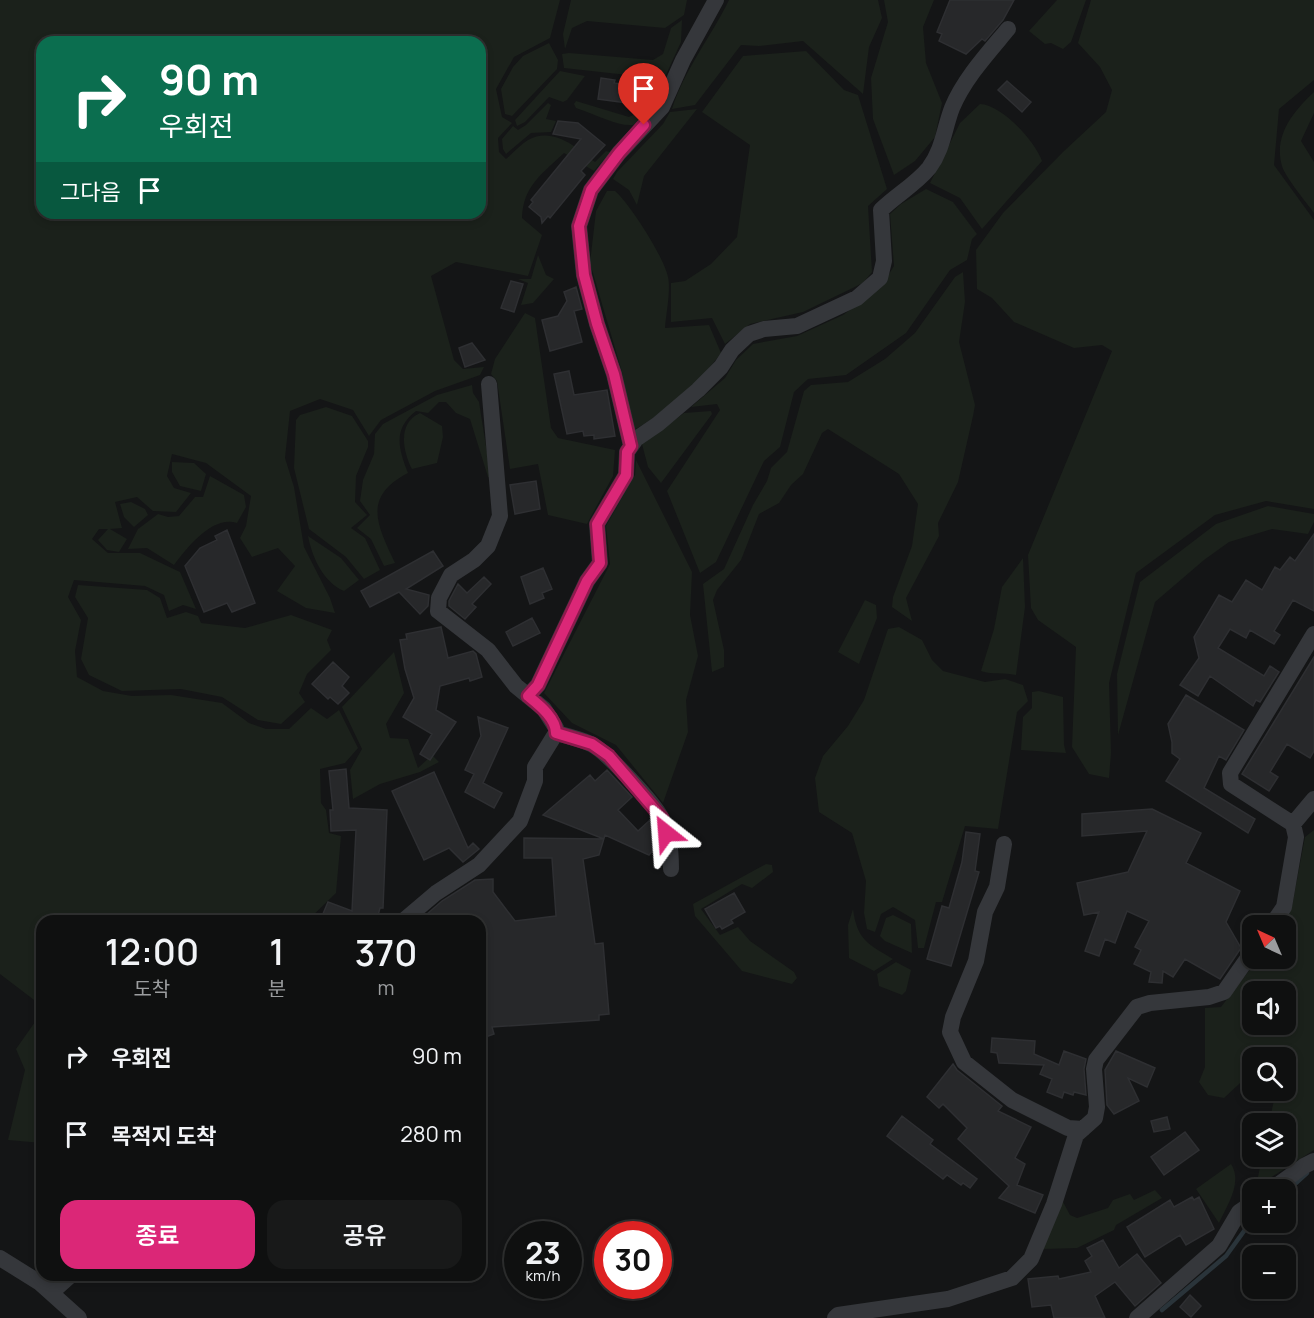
<!DOCTYPE html>
<html lang="ko">
<head>
<meta charset="utf-8">
<style>
  :root { --surface:#0f1010; --page:#181919; --text:#f1f3f6; --muted:#9b9d9f; --line:#2f3030; --accent:#db2777 }
  body { margin:0; font-family:Manrope,"Noto Sans KR",sans-serif; background:var(--page); color:var(--text); height:100vh; display:flex; flex-direction:column; font-size:22px; white-space:nowrap }
  * { box-sizing:border-box; margin:0 }
  p { font-size:20px; color:var(--muted) }
  .icon { flex:none; width:33px; height:33px; fill:none; stroke:currentColor; stroke-width:2; stroke-linecap:round; stroke-linejoin:round }
  .map { position:relative; flex:1; overflow:hidden }
  .panel { position:absolute; left:36px; top:915px; width:450px; height:366px; display:flex; flex-direction:column; background:var(--surface); border-radius:18px; box-shadow:0 3px 9px #0003,0 0 0 2px var(--line) }
  .panel>* { flex:none }
  .hud { position:absolute; left:36px; top:36px; width:450px; height:183px; border-radius:18px; box-shadow:0 3px 9px #0003,0 0 0 2px var(--line); background:#0b6e4f; color:#fff; overflow:hidden }
  .needle { width:39px; rotate:316deg }
  .buttons { position:absolute; left:1242px; top:915px; display:grid; gap:12px }
  .buttons a { display:grid; place-items:center; width:54px; height:54px; border-radius:12px; background:var(--surface); box-shadow:0 3px 9px #0003,0 0 0 2px var(--line); font-size:30px }
  .speed { position:absolute; left:504px; top:1221px; display:flex; gap:12px; font-size:30px; font-weight:700; text-align:center }
  .speed>* { display:grid; place-content:center; width:78px; height:78px; border-radius:50%; background:var(--surface); box-shadow:0 3px 9px #0003,0 0 0 2px var(--line); line-height:1 }
  .speed small { font-size:15px; font-weight:400 }
  .speed .limit { border:9px solid #d22; background:#fff; color:#111 }
  .pin { position:absolute; display:grid; place-items:center; width:51px; height:51px; color:#fff; margin:-62px -26px; border-radius:50% 50% 50% 0; rotate:-45deg; box-shadow:0 0 6px #0007 }
  .pin .icon { rotate:45deg }
  .me { position:absolute; width:66px; margin:-33px; rotate:332deg; stroke-linejoin:round; filter:drop-shadow(0 0 4px #0008) }
  .turn { display:flex; align-items:center; gap:21px; height:126px; padding:0 24px; font-size:27px }
  .turn .icon { width:78px; height:78px; stroke-width:2.5 }
  .turn b { display:block; font-size:42px; line-height:51px }
  .then { display:flex; align-items:center; height:57px; padding:0 24px; background:#0003; gap:12px; font-size:22px }
  .eta { display:flex; justify-content:space-evenly; align-items:center; height:102px; text-align:center }
  .eta b { font-size:36px; font-weight:600; line-height:42px }
  .button { display:flex; gap:12px; margin-top:auto; padding:12px 24px }
  .button a { flex:1; height:69px; border-radius:18px; background:var(--accent); color:#fff; font-size:24px; font-weight:600; line-height:69px; text-align:center }
  .button a+a { background:var(--page); color:var(--text) }
  ul { padding:0; list-style:none }
  li { display:flex; align-items:center; gap:18px; height:78px; padding:0 24px }
  li div { flex:1 }
  li b { display:block; font-size:22px }
  li em { font-style:normal }
  .map>svg:first-child { display:block }
</style>
</head>
<body>
<div class="map">
<svg width="1314" height="1318" viewBox="0 0 1314 1318">
  <rect width="100%" height="100%" fill="#141516"/>
  <path fill="#1b211b" fill-rule="evenodd" d="M0,0H560L550,38L514,57L496,89L502,117L512,123L498,138L499,152L506,159C513,153 520,145 528,140C552,126 577,147 595,162L606,151L610,152L594,171L564,153C542,174 523,186 522,218L542,235L528,276L456,262L431,276L454,360L463,369L484,367L480,375L435,391L381,420L369,436L353,410L320,399L290,411L285,458L294,487L304,547L330,598L335,613L306,608L277,591L295,566L278,548L252,557L240,538L246,526L251,496L206,463L172,454L167,476L174,488L191,493L176,512L153,511L137,497L115,502L122,528L110,529L127,539L119,552L107,550L98,540L108,529H99L92,539L108,553H140L180,572L196,609L183,605L169,611L164,595L145,586L74,580L68,597L81,620L75,651L77,677L103,691L132,696L171,695L222,703L249,723L266,729H289L311,708L327,719L339,710L358,748L345,763L320,769L321,803L326,810L329,833L341,836L336,893L307,921H42V1006L0,974ZM42,42H480V213H42Z
    M571,0H687L684,15L665,28L587,21L572,28L565,49L563,34Z
    M729,0H878L882,18L869,47L863,94L803,41L759,46L741,45L695,105L672,109C684,70 711,37 729,0Z
    M884,0H934L923,27L926,63L942,103L935,137L915,161L894,175L873,119L871,78L888,22Z
    M1057,0H1086L1071,42L1063,49L1051,43L1045,44L1029,31Z
    M1091,0H1314V80L1279,109L1274,165L1314,220V509L1266,501L1215,515L1136,573L1109,683L1111,753L1109,778L1089,774L1072,747L1076,647L1038,620L1031,608L1028,555L1112,351L1102,345L1074,348L1014,322L992,298L977,289L976,250L1003,213L1063,152L1106,112L1112,90L1100,67L1078,43Z
    M682,20L681,42L664,79L564,68L562,54L569,53L653,60L663,54L671,28Z
    M549,43L558,60L557,69L512,116L505,114L501,89L513,67L523,56Z
    M806,51L844,90L858,95L887,189L868,206L872,272L863,283L803,312L750,324L725,344L712,318L671,322V283L685,281L711,264L737,237L750,145L702,112L743,56Z
    M560,71L585,76L567,100L563,102L549,97L525,122L517,126L515,120Z
    M657,81L665,82C645,145 624,125 576,108L574,104L576,101L629,117C645,111 651,96 657,81Z
    M1314,92V113L1301,141L1314,162V213C1307,203 1285,177 1282,166C1273,135 1294,111 1314,92Z
    M548,103L551,105L546,119L556,121L551,132L531,133L506,154L503,149L502,139L513,126L518,130L526,125Z
    M980,104C1002,105 1035,141 1042,161L982,229L960,198L930,183L960,123Z
    M697,109L644,176L637,205L629,190L613,179L617,172L663,124L670,112Z
    M926,189L953,202L977,234L972,239L967,260L950,270L906,333L846,375L808,379L794,392L780,447L764,461L716,562L700,573L667,491L720,410L717,404L691,407L725,378L736,360L753,344L797,336L843,315L881,287L894,266L890,214L901,204Z
    M607,191H615C630,204 664,257 668,277C671,290 666,314 665,328L709,325L721,353C700,382 663,415 632,431L622,372L590,263L596,211Z
    M538,255L546,275L554,279L533,303L521,305L528,283L518,279H531Z
    M963,272L965,302L959,342L975,405L973,416L958,482L938,523L939,536L906,598L912,621L892,607L893,597L912,546L918,504L899,474L828,429L822,433L803,474L791,485L779,503L759,514L741,560L717,590L713,600L724,650V667L712,672L703,584L724,569L753,505L767,481L771,468L787,452L804,391L811,385L848,382L885,359L915,333L955,277Z
    M525,313L535,318L551,428L558,438L615,450L613,476L587,524L548,515L538,464L510,469L497,381L491,374L495,359Z
    M472,385L473,393L479,402L491,478L488,477L470,419L456,413L446,402H439L428,413L416,411C393,429 398,447 408,473C362,497 377,525 395,563L384,566L371,539L357,528L370,515L360,501L363,480L374,454L375,434L383,424L437,395Z
    M326,407L352,416L368,441V447L356,476L355,502L367,515L351,528L365,538L380,570L364,579L346,557L309,529L294,468L296,420L300,415Z
    M711,411L712,414L661,483L648,467L642,444L684,413Z
    M420,413L442,426L443,437L437,463L412,469C403,452 397,423 420,413Z
    M636,460L692,572L690,615L698,656L686,700L688,732L663,803L616,745L572,723L544,693L610,564L606,526L635,475Z
    M172,462L194,463L206,474L201,491L180,486L172,472Z
    M210,476L244,495L246,507L237,523C212,515 187,548 174,565L147,548L128,549L138,529L158,514L168,517L179,516L195,497H203Z
    M131,502L145,509L148,515L134,527L124,517L120,504Z
    M1268,506L1314,514V522L1308,534L1272,529L1229,542L1204,560L1155,602L1118,735L1117,674L1140,582L1216,524Z
    M308,536L341,558L359,580L344,591C323,582 312,557 308,536Z
    M1023,558L1025,607L1016,675C1003,672 993,675 981,671L994,629L1002,587Z
    M78,585L147,590L160,598L167,618L186,612L198,616L201,623L245,628L291,615L332,630L327,640L331,650L307,674L299,693L305,702L281,724L258,720L222,697L181,689L122,691L89,675L81,659L88,618L75,597Z
    M865,600L876,605L877,618L859,664L838,652Z
    M899,627L922,640L932,660L943,671L985,682L1005,679L1023,685L1028,701L1017,712L998,829L965,826L942,902H936L924,948H918L915,920L893,907L881,914L875,932L867,929L864,913L866,881L852,833L819,812L815,778L823,756L848,726L864,700L888,629Z
    M394,652L404,693L386,724L390,738L408,739L418,768L432,755L439,762L420,772L380,784L353,799L350,770L362,749L342,707Z
    M1039,691L1063,697L1064,745L1066,753L1021,750L1023,717L1032,708V692Z
    M1314,830V1150L1256,1187L1262,1157L1286,1156V1124L1269,1123L1276,1091L1286,1090V1058H1252V1072L1224,1098L1208,1095L1199,1082L1205,1067V1008L1221,1007L1258,959L1286,958V926L1279,925L1292,906L1305,837ZM1252,992H1286V1024H1252Z
    M766,864L772,865L773,872L752,888L742,884L701,909L720,935L738,927L750,941L794,972L797,978L792,984L742,971L695,916L693,904Z
    M853,909C857,940 868,944 893,959L874,971L849,958L848,925Z
    M893,915L911,924L912,953L885,941L880,936L886,918Z
    M896,962L911,970L906,991L902,995L879,986L877,974Z
    M42,1012V1143L8,1140L25,1070L16,1049Z
    M1231,1164C1243,1182 1227,1206 1219,1223L1196,1189Z
    M1155,1190L1162,1198L1116,1225L1114,1230L1077,1248L1043,1249L1062,1200L1070,1215L1077,1218L1108,1208L1113,1200L1130,1194L1134,1200Z"/>
  <g fill="none" stroke-linecap="round" stroke-linejoin="round">
    <path stroke="#2a343a" stroke-width="4.5" d="M1286,1192L1307,1173
      M1162,1310L1226,1256L1252,1220"/>
  </g>
  <path fill="#27282a" stroke="#2e2f32" stroke-width="1.5" d="M950,0H1014L1003,20L985,41L982,39L966,54L939,41L942,34L937,32Z
    M601,78L615,80L614,83L635,86L649,94L642,105L598,99Z
    M1007,81L1031,102L1022,112L998,90Z
    M558,121L578,123L605,145L581,171L585,175L550,218L548,216L542,223L541,217L529,207L533,202L531,200L581,139L553,134Z
    M511,281L523,284L514,312L501,308Z
    M576,287L582,309L574,311L582,342L550,351L542,320L558,316L567,301L564,292Z
    M472,343L485,360L465,367L459,348Z
    M569,371L574,395L607,390L615,436L594,439V435L584,436L583,431L567,434L554,374Z
    M536,481L540,509L515,514L510,485Z
    M227,530L255,603L232,612L227,603L204,612L185,566L200,548L217,540L215,536Z
    M1314,534V611L1293,600L1274,631L1280,635L1274,644L1250,630L1246,638L1230,629L1218,648L1264,676L1270,666L1279,672L1260,702L1256,700L1253,706L1210,676L1198,696L1180,685L1199,658L1194,637L1219,595L1232,602L1246,580L1262,590L1275,567L1280,570L1290,557L1295,561Z
    M433,551L443,566L406,589L429,595L428,606L420,614L399,592L370,607L361,591Z
    M543,568L552,589L542,593L544,598L530,604L521,577Z
    M484,577L491,584L472,604L476,607L465,619L449,606V601L458,584L467,593Z
    M532,618L540,633L513,646L506,632Z
    M441,627L448,658L473,651L476,654L482,677L470,681L469,678L440,686L436,710L456,722L430,760L420,754L432,734L403,717L414,698L405,669L400,640L407,639L406,634Z
    M1314,657V751L1310,758L1287,744L1270,772L1278,777L1269,791L1242,774Z
    M333,662L349,677L342,686L349,693L338,704L330,697L328,699L312,684Z
    M1186,695L1244,730L1226,760L1219,756L1204,788L1255,819L1248,833L1166,781L1180,759L1172,753V742L1168,724Z
    M478,717L508,728L483,783L502,793L494,808L465,792L474,774L465,770L481,736Z
    M346,769L349,808L387,810L383,908H380L377,919L364,916L375,921H320L328,902L352,911L356,830L331,831L330,810H333L329,771Z
    M607,770L632,797L618,810L638,831L650,820L658,844L649,855L605,835L599,855L583,859L595,944L603,943L609,1014L599,1015V1020L492,1027L494,1034L480,1039V921H419L442,901L475,880L493,879V892L515,921L556,916L552,858H524V838L604,839L543,815L590,775L595,781Z
    M434,772L468,848L473,843L479,849L463,862L449,848L424,860L392,791Z
    M1152,809L1201,833L1186,863L1240,891L1226,922L1241,948L1220,979L1185,959L1173,977L1163,971L1162,983L1149,982L1151,972L1134,964L1141,950L1135,947L1149,921L1127,911L1115,943L1105,939L1099,956L1085,951L1099,912L1084,915L1077,883L1128,872L1147,831L1082,836V814Z
    M966,832L980,834L975,871L979,872L951,966L927,959L942,906L949,908L962,862Z
    M734,893L745,912L731,920L733,923L722,929L720,926L716,928L705,909Z
    M992,1038L1035,1041L1034,1054L1059,1065L1064,1051L1086,1059L1084,1069L1086,1095L1074,1092L1073,1095L1064,1092L1062,1098L1047,1092L1052,1079L1040,1074L1044,1065L999,1063L997,1053L991,1052Z
    M1116,1051L1155,1068L1147,1087L1128,1078L1139,1101L1114,1114L1107,1105L1105,1070Z
    M953,1064L957,1070L1002,1106L998,1111L1031,1127L1015,1158L1025,1164L1017,1185L1043,1195L1035,1213L999,1198L1009,1186L958,1139L967,1128L943,1104L939,1108L927,1097Z
    M902,1116L933,1140L930,1144L977,1179L970,1188L963,1183L961,1185L947,1175L943,1179L887,1136Z
    M1167,1117L1170,1129L1154,1132L1151,1121Z
    M1185,1132L1199,1150L1164,1175L1151,1157Z
    M1192,1197L1194,1200L1199,1197L1214,1229L1186,1245L1180,1235L1145,1257L1127,1227L1170,1200L1174,1207Z
    M1103,1240L1119,1268L1137,1254L1161,1283L1135,1306L1115,1282L1095,1296L1105,1318H1054L1051,1305L1032,1307L1028,1279L1058,1276L1059,1279L1091,1272L1085,1261L1092,1256L1087,1248Z
    M1190,1295L1201,1306L1191,1317L1180,1307Z"/>
  <g fill="none" stroke-linecap="round" stroke-linejoin="round">
    <path stroke="#35373b" stroke-width="16" d="M631,446L614,374L597,324L584,275L579,226L591,190L619,153L662,107L683,60L716,0
      M528,696L538,685L587,581L600,563L597,524L626,475L627,452L636,439L658,424L698,390L721,367L732,350L749,334L764,329L797,326L857,298L880,278L884,261L881,210C896,195 915,185 929,168C943,149 944,129 952,108C964,79 988,53 1008,29
      M556,733C567,736 580,739 591,744C606,751 655,804 662,819C670,834 671,853 671,869
      M1293,824L1231,784L1230,773L1314,634
      M1004,844L997,887L985,912L976,961L953,1017L950,1032L964,1062L1012,1100L1068,1128L1083,1129
      M403,921L436,893L479,865L520,821L535,781V767L556,733V728L544,709L516,686L488,650L438,611L439,598L451,575L474,560L488,546L500,516L489,384
      M1271,926L1284,907L1296,837L1293,824L1314,799
      M1271,1190L1304,1166L1314,1161
      M0,1258L40,1283L79,1318
      M52,1292L71,1275
      M835,1318L838,1315L948,1299L1012,1278L1031,1259L1054,1204L1076,1135L1095,1118L1097,1107L1094,1069L1096,1060L1137,1007L1150,1003L1209,997L1224,992L1252,952
      M1137,1318L1219,1246L1239,1212L1252,1203"/>
  </g>
  <g fill="none" stroke-linecap="round" stroke-linejoin="round">
    <g stroke="#8e194d" stroke-width="15">
      <path id="route" d="M644,125L619,153L591,190L579,226L584,275L597,324L614,374L631,446L627,452L626,475L597,524L600,563L587,581L538,685L528,696C539,705 556,718 556,733L592,744L609,756L662,818L666,833"/>
    </g>
    <use href="#route" stroke="#db2777" stroke-width="10"/>
  </g>
</svg>
<div class="buttons">
<a><svg class="needle" viewBox="-14 -14 28 28"><path d="M0-13l5 13h-10z" fill="#e53935"/><path d="M0 13l5-13h-10z" fill="#9b9d9f"/></svg></a>
<a><svg class="icon" aria-label="sound" viewBox="0 0 24 24"><path d="M4 9h4l5-4v14l-5-4H4zM17 9q2 3 0 6"/></svg></a>
<a><svg class="icon" aria-label="search" viewBox="0 0 24 24"><circle cx="10" cy="10" r="6"/><path d="M15 15l6 6"/></svg></a>
<a><svg class="icon" aria-label="layers" viewBox="0 0 24 24"><path d="M12 4l9 5-9 5-9-5zM3 14l9 5 9-5"/></svg></a>
<a>+</a>
<a>−</a>
</div>
<div class="speed"><div>23<small>km/h</small></div><div class="limit">30</div></div>
<div class="pin" style="left:644px;top:125px;background:#d93025"><svg class="icon" aria-label="arrive" viewBox="0 0 24 24"><path d="M6 21V4h12l-3 4 3 4H6"/></svg></div>
<svg class="me" style="left:666px;top:833px" viewBox="-20 -20 40 40"><path d="M0-17L14 15 0 8-14 15z" fill="#db2777" stroke="#fff" stroke-width="4"/></svg>
<div class="hud">
<div class="turn"><svg class="icon" aria-label="right" viewBox="0 0 24 24"><path d="M7 20v-9h11M14 6l5 5-5 5"/></svg><div><b>90 m</b>우회전</div></div>
<div class="then">그다음<svg class="icon" aria-label="arrive" viewBox="0 0 24 24"><path d="M6 21V4h12l-3 4 3 4H6"/></svg></div>
</div>
<section class="panel">
<div class="eta">
<div><b>12:00</b><p>도착</p></div>
<div><b>1</b><p>분</p></div>
<div><b>370</b><p>m</p></div>
</div>
<ul>
<li><svg class="icon" aria-label="right" viewBox="0 0 24 24"><path d="M7 20v-9h11M14 6l5 5-5 5"/></svg><div><b>우회전</b></div><em>90 m</em></li>
<li><svg class="icon" aria-label="arrive" viewBox="0 0 24 24"><path d="M6 21V4h12l-3 4 3 4H6"/></svg><div><b>목적지 도착</b></div><em>280 m</em></li>
</ul>
<div class="button"><a>종료</a><a>공유</a></div>
</section>
</div>
</body>
</html>
